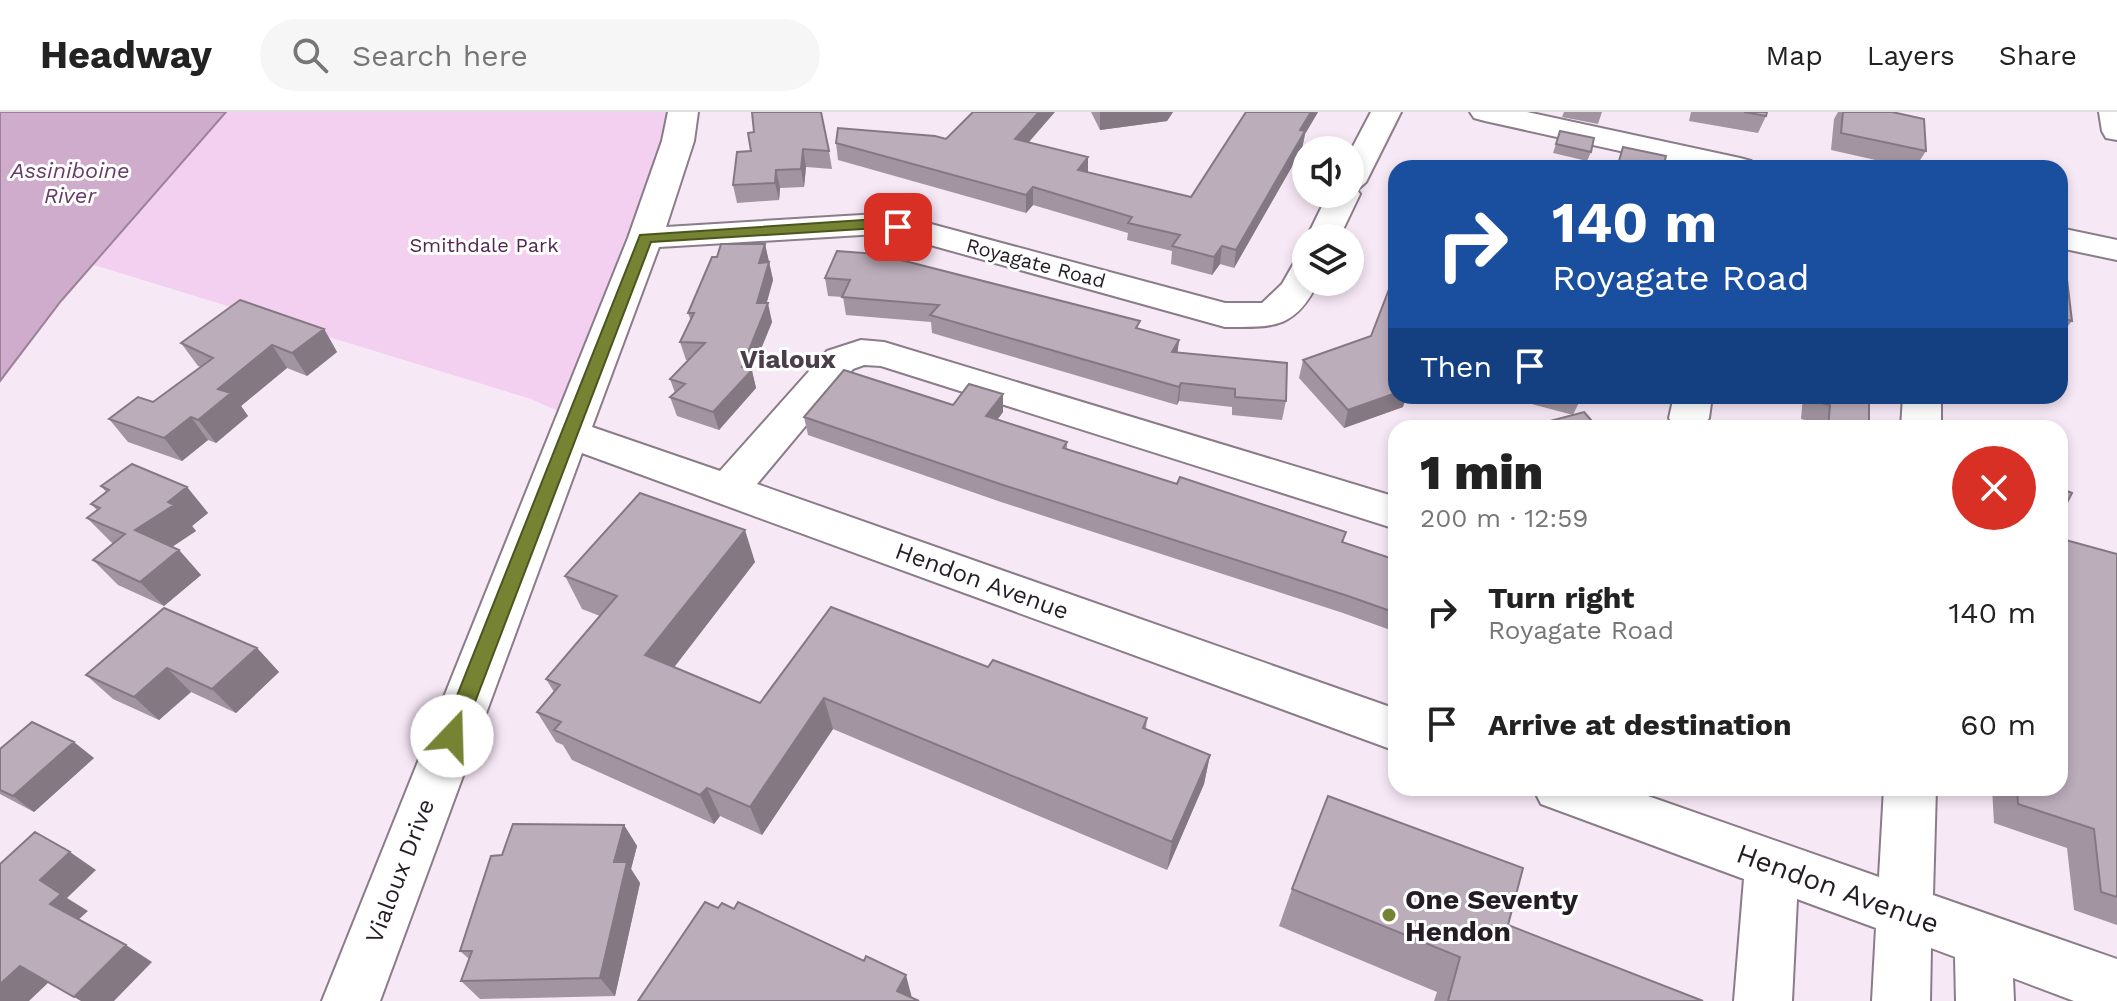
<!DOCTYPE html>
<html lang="en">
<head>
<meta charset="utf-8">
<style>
  :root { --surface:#fff; --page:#f6f6f6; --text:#222; --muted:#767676; --line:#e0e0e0 }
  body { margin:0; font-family:"Work Sans",sans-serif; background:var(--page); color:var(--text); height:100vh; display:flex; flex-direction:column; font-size:30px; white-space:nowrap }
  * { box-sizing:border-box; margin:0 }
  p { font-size:26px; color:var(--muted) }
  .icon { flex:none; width:44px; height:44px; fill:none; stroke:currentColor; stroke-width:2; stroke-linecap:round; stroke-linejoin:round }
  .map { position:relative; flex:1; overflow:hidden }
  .side { position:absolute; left:1388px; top:308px; width:680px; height:376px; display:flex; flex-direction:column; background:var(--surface); border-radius:24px; box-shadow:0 4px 12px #0003 }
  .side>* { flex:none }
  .hud { position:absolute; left:1388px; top:48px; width:680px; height:244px; border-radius:24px; box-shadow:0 4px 12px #0003; background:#1a4fa0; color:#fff; overflow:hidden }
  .tools { position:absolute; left:1292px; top:24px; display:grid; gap:16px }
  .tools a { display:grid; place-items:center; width:72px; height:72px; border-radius:50%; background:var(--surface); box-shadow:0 4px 12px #0003; font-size:40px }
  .pin { position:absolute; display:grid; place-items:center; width:68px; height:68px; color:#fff; margin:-34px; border-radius:16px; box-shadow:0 4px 12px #0006 }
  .me { position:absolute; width:88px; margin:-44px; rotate:21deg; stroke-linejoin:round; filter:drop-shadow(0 0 6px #0008) }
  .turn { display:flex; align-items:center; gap:28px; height:168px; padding:0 32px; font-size:36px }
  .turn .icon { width:104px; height:104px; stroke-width:2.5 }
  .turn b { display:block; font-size:56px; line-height:68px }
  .then { display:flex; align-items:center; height:76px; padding:0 32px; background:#0003; gap:16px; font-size:30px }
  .round { display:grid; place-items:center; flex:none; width:84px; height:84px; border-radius:42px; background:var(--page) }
  .overview { display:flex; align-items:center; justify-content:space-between; height:136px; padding:0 32px }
  h1 { font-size:48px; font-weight:800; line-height:60px }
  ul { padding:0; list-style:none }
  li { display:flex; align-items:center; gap:24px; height:112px; padding:0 32px }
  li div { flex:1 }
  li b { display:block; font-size:30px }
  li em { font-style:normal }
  header { display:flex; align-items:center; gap:48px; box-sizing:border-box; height:112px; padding:0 40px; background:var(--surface); border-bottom:2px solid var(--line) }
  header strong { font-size:38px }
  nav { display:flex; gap:44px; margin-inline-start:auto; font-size:28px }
  .search { width:560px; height:72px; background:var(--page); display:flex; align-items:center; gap:20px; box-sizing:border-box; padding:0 28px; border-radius:44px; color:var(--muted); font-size:30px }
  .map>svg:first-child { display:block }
</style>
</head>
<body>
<header>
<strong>Headway</strong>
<div class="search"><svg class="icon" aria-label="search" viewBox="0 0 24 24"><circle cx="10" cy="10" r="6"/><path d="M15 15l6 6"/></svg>Search here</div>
<nav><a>Map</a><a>Layers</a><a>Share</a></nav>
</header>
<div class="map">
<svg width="2117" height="889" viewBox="0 0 2117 889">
  <rect width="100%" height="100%" fill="#f7e8f6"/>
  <path fill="#f3d0f0" d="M226,0H667L669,25L560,300L531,287L94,153Z"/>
  <path fill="#cfabcc" stroke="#9c819a" stroke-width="2" d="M0,0H226L61,189L0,269Z"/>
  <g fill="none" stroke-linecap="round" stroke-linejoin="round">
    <g stroke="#8a7c89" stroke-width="4">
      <path id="minor" d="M668,0H698L694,29L666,115L878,102L931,112L1225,191H1262L1282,172L1294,151L1306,148V170H1318C1295,218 1272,215 1225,215L916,129L878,122L659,135L592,315L720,359L827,239L861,228L884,230L1396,385V417L881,254L864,253L853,257L757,372L1396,597V639L582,341L380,889H322L628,126L662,29Z
        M1371,0H1401L1366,70L1357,78L1360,82L1339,126L1306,127L1328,82H1350V40Z
        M1470,0H1527L1740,46L1751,49L1756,56H1697L1485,9L1474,6Z
        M2060,116L2117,128V148L2060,136Z
        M1674,284H1712L1709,306L1703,316H1675L1669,306Z
        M1903,284H1941V316H1901Z
        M1533,676H1625L1879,765L1884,676H1936L1933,783L2117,847V889H2074L2013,866L2014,889H1956L1955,845L1931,836L1930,889H1872L1876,816L1797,787L1792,889H1734L1744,767L1541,692Z"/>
    </g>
    <g stroke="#8a7c89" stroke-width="4">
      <path id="major" d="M2099,0H2117V28L2106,26L2102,19Z"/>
    </g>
    <use href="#minor" fill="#fff" fill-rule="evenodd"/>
    <use href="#major" fill="#fff" fill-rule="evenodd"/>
  </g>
  <path fill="#a295a1" d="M1091,0H1173L1167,9L1100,18Z
    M1318,0L1305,22L1302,37L1234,156L1220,152L1212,163L1171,152L1172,139L1127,128L1128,121L1033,93L1026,101L838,48L836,31L946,27L1028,31L1088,60L1191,85Z
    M1564,0H1602L1598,12L1562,5Z
    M1691,0H1767L1766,4L1758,21L1689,9Z
    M1838,0H1892L1926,39L1915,56H1911L1831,38L1834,7Z
    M1560,19L1591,40L1587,49L1553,41Z
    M748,21L829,39L832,57L806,55L804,75L780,76L779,88L737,91L733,73L751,39Z
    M2060,118L2072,209L2060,224Z
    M765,132L773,168L766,191L772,210L752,259L756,276L719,318L677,304L670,285L675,281L670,267L689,248H686L680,230L691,209L688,201L717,145Z
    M902,144V148L1179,228L1177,240L1286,289L1282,308L1232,303V295L1179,289L1177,293L932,221L931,210L846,203L843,185L828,184L825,166Z
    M324,217L337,240L307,264L287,256L241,294L248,304L216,331L208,328L182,349L128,330L109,307L153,290L201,255L198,254L181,231Z
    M1303,248L1403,295L1344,316L1299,266Z
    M1003,282V300L998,307L1067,330V337L1177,372L1346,420L1343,431L1396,448V520L1343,501L1001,390L808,323L804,305L953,293Z
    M1518,284H1582L1573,303L1517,288Z
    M1803,284H1869V310L1890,316H1817V311L1801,307Z
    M101,374L187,375L208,401L192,414L196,419L172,435L179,438L201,463L164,494L118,473L93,448L113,432L87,406L97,398L91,392L106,380Z
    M2062,427L2117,442V813L2074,798L2067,736L1994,711L1992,676H2060V429Z
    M755,450L674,555L760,591L988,555L1147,606L1146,617L1210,643L1204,672L1167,758L833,617L762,723L720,704L714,712L572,648L563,633L556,630L537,600L554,580L546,567L600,504L582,497L565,464Z
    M257,536L279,560L236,601L191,580L159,608L113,587L86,563Z
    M0,637L94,646L34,700L0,682Z
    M1855,676H1890L1881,684Z
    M624,713L637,734L631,757L640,771L615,884L480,887L461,869L469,847L460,839L502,743Z
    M1292,777L1508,813L1703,889H1434L1437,880L1279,814Z"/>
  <path fill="#847983" d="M1039,0H1055L1016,45L1015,27Z
    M1100,0H1173L1167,9L1100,18Z
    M1311,0H1318L1305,22L1302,37L1234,156L1236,138L1300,18Z
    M803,37L806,55L804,75L801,57Z
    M1088,45V63L1078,58Z
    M776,58L780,76L779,88L775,71Z
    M1033,75V93L1026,101V83Z
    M765,132L773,168L764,201L768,191L772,210L752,259L756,276L719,318L713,300L742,255L757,191L759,151Z
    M1222,134L1220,152L1212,163L1214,145Z
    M324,217L337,240L307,264L292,241Z
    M1179,228L1177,246L1172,240Z
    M272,233L287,256L241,294L248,304L216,331L198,308L218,277Z
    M1181,271L1179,289L1177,293L1179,275Z
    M1396,281V284H1407L1403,295L1344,316L1348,298Z
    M1003,282V300L987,321L986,304Z
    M191,305L208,328L182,349L164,326Z
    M187,375L208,401L192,414L196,419L158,444L135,418Z
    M745,418L755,450L659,575L645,543Z
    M179,438L201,463L164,494L140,470Z
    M257,536L279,560L236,601L212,577Z
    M167,556L191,580L159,608L134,585Z
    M824,586L833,617L762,723L750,695Z
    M74,630L94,646L34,700L13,684Z
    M1210,643L1204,672L1167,758L1172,730Z
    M707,676L720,704L714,712L700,683Z
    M624,713L637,734L631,757L640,771L615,884L600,866L614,750Z
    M70,740L96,758L67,786L88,799L77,809L50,792L40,768Z
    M126,833L152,850L114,889H81L74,885Z
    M20,854L49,870L29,889H0V872Z
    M906,863L912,886L897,879Z"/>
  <path fill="#bcadbb" stroke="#847983" stroke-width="2" d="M752,0H821L829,39L803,37L801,57L776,58L775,71L733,73L737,40L751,39L748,21L754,20Z
    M973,0H1039L1015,27L1088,45L1078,58L1191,85L1246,0H1311L1300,18L1305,19L1236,138L1222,134L1214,145L1172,134L1180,123L1128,111L1132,105L1033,75L1026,83L836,31L838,16L935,24L946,27Z
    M1744,0H1767L1766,4Z
    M1843,0H1892L1924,7L1926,39L1841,21Z
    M1560,19L1594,26L1591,40L1556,32Z
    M1623,35L1666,44L1663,56H1617Z
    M2060,118H2061L2072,209L2060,206Z
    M721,132H765L759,151L769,150L757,191H768L742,255L752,258L713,300L670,285L685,272L670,267L705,231L680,230L694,201H688L712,145H717Z
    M837,139L902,144L901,148L1140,209L1136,216L1179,228L1172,240L1287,251L1286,289L1235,285V277L1181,271L1179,275L930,203L939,193L842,185L850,168L825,166Z
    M1396,159V281L1348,298L1303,248L1371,224Z
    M240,188L324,217L292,241L272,233L218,277L231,281L198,308L191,305L164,326L109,307L138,285L153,290L213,246L181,231Z
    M844,258L953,293L969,272L1003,282L986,304L1067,330L1063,336L1177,372L1180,365L1346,420L1342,430L1396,448V501L1348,484L1000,372L804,305Z
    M1814,284H1869V310L1890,316H1828L1830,293L1813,289Z
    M1584,300L1598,316H1523Z
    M132,352L187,375L168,390L174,393L135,418L179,438L140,470L93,448L125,422L87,406L100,396L91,392L109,378L101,374Z
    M2060,376L2072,381L2060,404Z
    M640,381L745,418L645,543L760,591L831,495L988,555L993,548L1147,606L1143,616L1210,643L1172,730L824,586L750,695L707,676L700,683L554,618L561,610L537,600L560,573L546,567L617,484L565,464Z
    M2062,427L2117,442V785L2101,780L2094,717L2018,692L2017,676H2060V476L2067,478Z
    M164,496L257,536L212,577L167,556L134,585L86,563Z
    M32,610L74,630L13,684L0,678V637Z
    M1328,684L1523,756L1508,813L1703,889H1448L1460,845L1292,777Z
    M513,712L624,713L614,750H627L600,866L461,869L472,839H460L475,793L491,744L502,743Z
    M35,720L70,740L40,768L61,782L50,792L126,833L74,885L20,854L0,872V752Z
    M705,790L718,796L722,791L734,797L738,790L864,849L866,844L906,863L897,879L919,889H638Z"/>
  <path fill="#758332" stroke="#4c5520" stroke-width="2" d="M878,107L905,115L898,119L878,116L651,130L462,624L459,631L452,633L444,631L441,624L640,123Z"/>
  <circle fill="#758332" stroke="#fff" stroke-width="3" cx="1389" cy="803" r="8"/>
  <g text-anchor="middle" stroke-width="6" stroke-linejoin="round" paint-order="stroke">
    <g font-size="20" fill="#532651" stroke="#fff">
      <text x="484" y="140">Smithdale Park</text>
    </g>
    <g font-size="20" fill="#241e24" stroke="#fff">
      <text transform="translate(1036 151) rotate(15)" y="7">Royagate Road</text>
    </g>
    <g font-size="22" font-style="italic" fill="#6a3b68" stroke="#fff">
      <text x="70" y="66">Assiniboine<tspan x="70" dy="25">River</tspan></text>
    </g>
    <g font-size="24" fill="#241e24" stroke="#fff">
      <text transform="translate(982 469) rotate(20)" y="8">Hendon Avenue</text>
      <text transform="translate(400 759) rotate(-69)" y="8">Vialoux Drive</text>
    </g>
    <g font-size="26" font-weight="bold" fill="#4b3e4a" stroke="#fff">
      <text x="788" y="256">Vialoux</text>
    </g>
    <g font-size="28" fill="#241e24" stroke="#fff">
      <text transform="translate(1838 776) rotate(20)" y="10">Hendon Avenue</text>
    </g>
    <g font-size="28" font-weight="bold" fill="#241e24" stroke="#fff" text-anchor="start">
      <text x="1405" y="797">One Seventy<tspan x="1405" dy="32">Hendon</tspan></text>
    </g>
  </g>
</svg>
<div class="tools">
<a><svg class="icon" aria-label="sound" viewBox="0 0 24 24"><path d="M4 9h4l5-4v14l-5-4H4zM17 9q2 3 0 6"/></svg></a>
<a><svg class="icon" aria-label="layers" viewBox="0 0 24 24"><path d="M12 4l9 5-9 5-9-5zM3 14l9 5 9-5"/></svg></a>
</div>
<div class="pin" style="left:898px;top:115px;background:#d93025"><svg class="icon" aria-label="arrive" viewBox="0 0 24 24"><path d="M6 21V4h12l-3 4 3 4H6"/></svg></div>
<svg class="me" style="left:452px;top:624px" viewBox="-20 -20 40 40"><circle r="19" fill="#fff"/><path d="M0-13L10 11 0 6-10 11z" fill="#758332"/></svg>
<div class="hud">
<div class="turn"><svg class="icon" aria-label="right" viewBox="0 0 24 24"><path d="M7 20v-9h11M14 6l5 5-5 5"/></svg><div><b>140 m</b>Royagate Road</div></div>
<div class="then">Then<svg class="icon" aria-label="arrive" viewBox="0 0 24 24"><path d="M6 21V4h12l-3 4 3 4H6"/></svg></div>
</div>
<section class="side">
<div class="overview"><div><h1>1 min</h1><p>200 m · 12:59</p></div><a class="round" style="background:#d93025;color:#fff"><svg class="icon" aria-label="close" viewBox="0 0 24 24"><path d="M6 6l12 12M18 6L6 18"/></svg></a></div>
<ul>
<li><svg class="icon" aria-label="right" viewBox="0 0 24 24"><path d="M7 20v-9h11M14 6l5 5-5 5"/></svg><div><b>Turn right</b><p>Royagate Road</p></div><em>140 m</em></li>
<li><svg class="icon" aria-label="arrive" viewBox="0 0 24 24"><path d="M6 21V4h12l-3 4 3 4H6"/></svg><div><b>Arrive at destination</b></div><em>60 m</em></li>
</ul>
</section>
</div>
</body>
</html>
